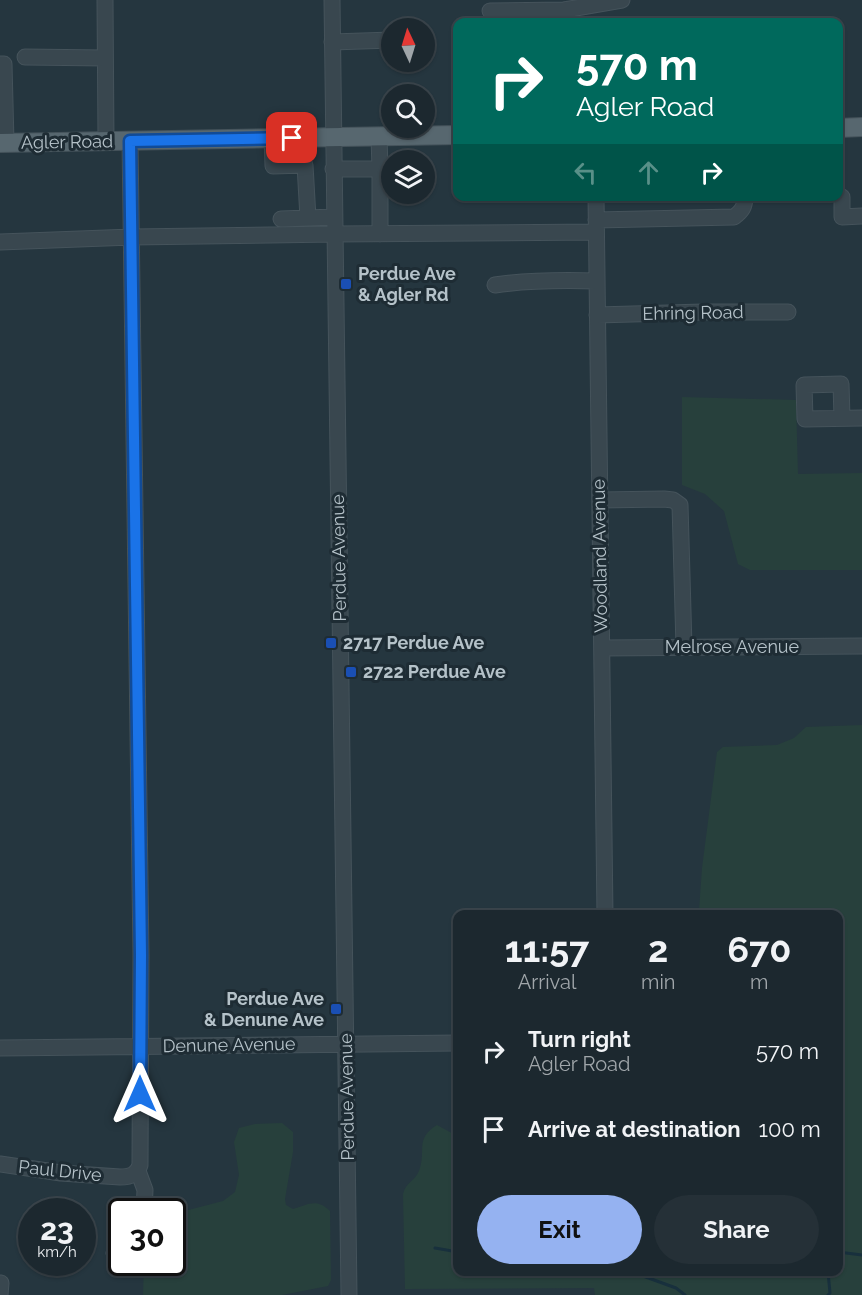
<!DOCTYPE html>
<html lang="en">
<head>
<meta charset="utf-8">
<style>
  :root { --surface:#1c282f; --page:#253037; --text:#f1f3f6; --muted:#a0a6aa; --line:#3a444b; --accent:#95b2f1 }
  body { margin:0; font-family:Raleway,sans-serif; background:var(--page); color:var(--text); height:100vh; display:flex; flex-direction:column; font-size:22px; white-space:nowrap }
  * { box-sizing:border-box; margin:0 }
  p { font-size:20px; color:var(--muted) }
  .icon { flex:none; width:33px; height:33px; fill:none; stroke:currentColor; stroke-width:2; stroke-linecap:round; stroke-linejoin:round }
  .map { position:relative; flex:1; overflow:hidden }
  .details { position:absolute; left:453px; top:910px; width:390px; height:366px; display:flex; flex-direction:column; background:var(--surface); border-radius:12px; box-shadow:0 2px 4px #0004,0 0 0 2px var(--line) }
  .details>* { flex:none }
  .hud { position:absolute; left:453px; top:18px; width:390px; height:183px; border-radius:12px; box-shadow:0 2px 4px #0004,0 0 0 2px var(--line); background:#00695c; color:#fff; overflow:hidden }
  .needle { width:39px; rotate:356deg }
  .tools { position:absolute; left:381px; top:18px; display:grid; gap:12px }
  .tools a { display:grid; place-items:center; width:54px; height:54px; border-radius:50%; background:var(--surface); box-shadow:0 2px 4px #0004,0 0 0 2px var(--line); font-size:30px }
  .speed { position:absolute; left:18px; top:1198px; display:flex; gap:12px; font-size:30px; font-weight:700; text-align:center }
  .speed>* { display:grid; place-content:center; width:78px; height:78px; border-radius:50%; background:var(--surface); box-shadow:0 2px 4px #0004,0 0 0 2px var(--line); line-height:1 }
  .speed small { font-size:15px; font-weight:400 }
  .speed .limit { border:3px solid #111; border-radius:9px; background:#fff; color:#111 }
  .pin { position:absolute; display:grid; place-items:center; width:51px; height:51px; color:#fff; margin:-26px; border-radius:12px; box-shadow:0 3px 9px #0006 }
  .me { position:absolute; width:66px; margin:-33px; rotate:0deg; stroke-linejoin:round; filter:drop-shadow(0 0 4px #0008) }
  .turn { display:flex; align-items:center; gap:21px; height:126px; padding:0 24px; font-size:27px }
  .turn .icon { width:78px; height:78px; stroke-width:2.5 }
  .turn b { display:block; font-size:42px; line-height:51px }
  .lanes { display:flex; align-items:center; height:57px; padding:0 24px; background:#0003; justify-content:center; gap:30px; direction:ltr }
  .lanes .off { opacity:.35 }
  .eta { display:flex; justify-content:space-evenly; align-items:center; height:102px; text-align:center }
  .eta b { font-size:36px; font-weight:700; line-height:42px }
  .cta { display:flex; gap:12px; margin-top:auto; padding:12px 24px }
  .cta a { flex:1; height:69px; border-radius:36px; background:var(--accent); color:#111; font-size:24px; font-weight:700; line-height:69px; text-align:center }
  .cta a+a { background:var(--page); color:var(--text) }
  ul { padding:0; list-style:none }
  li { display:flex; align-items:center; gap:18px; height:78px; padding:0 24px }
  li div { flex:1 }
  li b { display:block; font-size:22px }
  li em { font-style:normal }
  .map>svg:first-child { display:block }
</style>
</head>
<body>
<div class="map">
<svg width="862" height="1295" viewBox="0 0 862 1295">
  <rect width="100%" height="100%" fill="#25363f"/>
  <path fill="#27403c" d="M682,397L796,400L798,474L862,473V570H750L738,564L724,511L705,494L682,485Z
    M862,725V1295H595L594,1288L405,1289L403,1194C406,1182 415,1181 419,1171C427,1150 414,1139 437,1125L457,1136L458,1272H838V915H700L699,911L702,868L717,752L723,747L777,745L794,738L806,727Z
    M282,1123L293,1132V1152L285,1199L286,1205L293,1209C309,1204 317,1198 330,1211L331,1280L328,1286L282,1295H143L144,1263H172L173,1214L223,1201L235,1192L239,1175L234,1142L239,1128L255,1124Z"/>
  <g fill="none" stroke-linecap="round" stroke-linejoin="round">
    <path stroke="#18303d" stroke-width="3" d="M435,1248L458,1252
      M838,1252L862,1255
      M632,1272L676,1288L685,1295
      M828,1295L830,1293L828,1272"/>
    <g stroke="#45535b" stroke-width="17">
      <path id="minor" d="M105,0L106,141
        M332,0L349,1295
        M490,11L564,10L622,0
        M332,42L392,40
        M25,57L105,58
        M0,64H4L6,142
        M272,139L273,166L305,165L308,218
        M333,169H380L379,137
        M380,169V234
        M596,196L605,915
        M842,197V217L862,216
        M281,219L334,217
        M596,220L734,217C742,211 745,207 745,196
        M0,242L132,237L334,234L596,232
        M495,285C529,280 563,280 597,281
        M597,315L703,312H788
        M842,418L841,384L804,385L805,419L862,418
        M600,500L664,499L673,500L680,505L684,647
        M602,648L862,646
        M0,1048L458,1043
        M0,1164L61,1173L120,1177C130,1177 137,1175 140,1165L141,955L130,141
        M138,1171L145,1190L144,1212
        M114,1253L122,1252
        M0,1295L1,1283"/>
    </g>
    <g stroke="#45535b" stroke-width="20">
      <path id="major" d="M838,128L862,127
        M0,143L458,135"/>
    </g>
    <use href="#minor" stroke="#39474f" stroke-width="15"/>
    <use href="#major" stroke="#57676f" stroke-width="18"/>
  </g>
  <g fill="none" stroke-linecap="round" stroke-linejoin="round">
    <g stroke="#114b97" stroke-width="15">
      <path id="route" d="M140,1094L141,955L130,141L292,138"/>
    </g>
    <use href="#route" stroke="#1a73e8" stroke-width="10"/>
  </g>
  <g fill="#1a4fb4" stroke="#1e2c34" stroke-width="2">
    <rect x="340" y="278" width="12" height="12" rx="3"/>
    <rect x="325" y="637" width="12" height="12" rx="3"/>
    <rect x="345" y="666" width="12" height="12" rx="3"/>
    <rect x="330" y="1003" width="12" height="12" rx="3"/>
  </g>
  <g text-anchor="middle" stroke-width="6" stroke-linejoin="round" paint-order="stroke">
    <g font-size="18" fill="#b5c2c9" stroke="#1e2c34">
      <text transform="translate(67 142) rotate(-1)" y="6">Agler Road</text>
      <text transform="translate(693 313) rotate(-1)" y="6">Ehring Road</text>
      <text transform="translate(600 556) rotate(-91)" y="6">Woodland Avenue</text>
      <text transform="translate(339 558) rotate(-91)" y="6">Perdue Avenue</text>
      <text x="732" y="653">Melrose Avenue</text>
      <text transform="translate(229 1045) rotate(-1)" y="6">Denune Avenue</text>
      <text transform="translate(347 1097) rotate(-91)" y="6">Perdue Avenue</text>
      <text transform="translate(60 1171) rotate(6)" y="6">Paul Drive</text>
    </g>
    <g font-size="18" font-weight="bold" fill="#b5c2c9" stroke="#1e2c34" text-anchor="start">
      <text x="358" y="280">Perdue Ave<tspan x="358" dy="21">&amp; Agler Rd</tspan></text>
      <text x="343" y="649">2717 Perdue Ave</text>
      <text x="363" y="678">2722 Perdue Ave</text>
      <text x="324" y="1005" text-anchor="end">Perdue Ave<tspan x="324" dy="21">&amp; Denune Ave</tspan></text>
    </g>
  </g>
</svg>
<div class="tools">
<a><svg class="needle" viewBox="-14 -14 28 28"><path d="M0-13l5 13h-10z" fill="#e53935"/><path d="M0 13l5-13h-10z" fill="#a0a6aa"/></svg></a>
<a><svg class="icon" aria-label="search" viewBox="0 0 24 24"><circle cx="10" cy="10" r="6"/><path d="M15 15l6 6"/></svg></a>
<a><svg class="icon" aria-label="layers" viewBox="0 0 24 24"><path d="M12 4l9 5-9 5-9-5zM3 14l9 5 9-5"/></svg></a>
</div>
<div class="speed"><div>23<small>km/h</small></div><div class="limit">30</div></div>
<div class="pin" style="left:292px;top:138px;background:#d93025"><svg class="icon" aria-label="arrive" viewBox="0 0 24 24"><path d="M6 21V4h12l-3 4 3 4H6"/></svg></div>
<svg class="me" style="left:140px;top:1094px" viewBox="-20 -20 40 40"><path d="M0-17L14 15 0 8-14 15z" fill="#1a73e8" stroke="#fff" stroke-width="4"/></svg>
<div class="hud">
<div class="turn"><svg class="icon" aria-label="right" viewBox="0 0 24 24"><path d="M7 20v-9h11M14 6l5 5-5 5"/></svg><div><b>570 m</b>Agler Road</div></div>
<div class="lanes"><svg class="icon off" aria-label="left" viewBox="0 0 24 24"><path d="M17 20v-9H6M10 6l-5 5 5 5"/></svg><svg class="icon off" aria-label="ahead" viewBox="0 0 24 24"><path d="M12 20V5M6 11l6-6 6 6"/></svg><svg class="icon" aria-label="right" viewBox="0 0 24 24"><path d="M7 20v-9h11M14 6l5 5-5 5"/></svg></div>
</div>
<section class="details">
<div class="eta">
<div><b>11:57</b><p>Arrival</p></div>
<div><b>2</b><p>min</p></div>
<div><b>670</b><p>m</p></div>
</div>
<ul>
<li><svg class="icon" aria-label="right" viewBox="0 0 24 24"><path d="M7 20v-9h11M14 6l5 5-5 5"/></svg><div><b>Turn right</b><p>Agler Road</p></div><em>570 m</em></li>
<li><svg class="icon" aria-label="arrive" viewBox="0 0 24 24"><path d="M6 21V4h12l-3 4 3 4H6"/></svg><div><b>Arrive at destination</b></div><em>100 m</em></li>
</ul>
<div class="cta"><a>Exit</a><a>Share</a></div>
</section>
</div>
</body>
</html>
